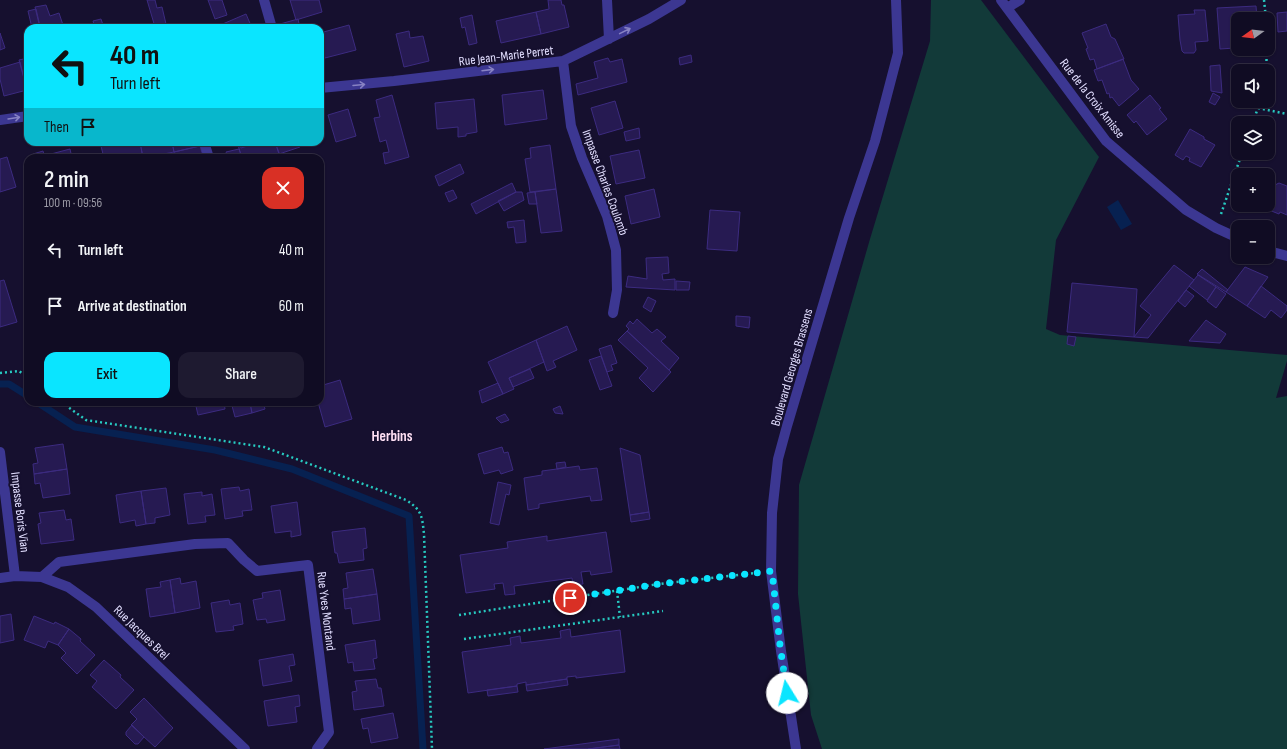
<!DOCTYPE html>
<html lang="en">
<head>
<meta charset="utf-8">
<style>
  :root { --surface:#100c23; --page:#1e1a30; --text:#f1f3f6; --muted:#9c9ba6; --line:#302c41; --accent:#0ae5ff }
  body { margin:0; font-family:"Sofia Sans Condensed",sans-serif; background:var(--page); color:var(--text); height:100vh; display:flex; flex-direction:column; font-size:15px; white-space:nowrap }
  * { box-sizing:border-box; margin:0 }
  p { font-size:13px; color:var(--muted) }
  .icon { flex:none; width:22px; height:22px; fill:none; stroke:currentColor; stroke-width:2; stroke-linecap:round; stroke-linejoin:round }
  .map { position:relative; flex:1; overflow:hidden }
  .drawer { position:absolute; left:24px; top:154px; width:300px; height:252px; display:flex; flex-direction:column; background:var(--surface); border-radius:12px; box-shadow:0 1px 3px #0004,0 0 0 1px var(--line) }
  .drawer>* { flex:none }
  .hud { position:absolute; left:24px; top:24px; width:300px; height:122px; border-radius:12px; box-shadow:0 1px 3px #0004,0 0 0 1px var(--line); background:#0ae5ff; color:#111; overflow:hidden }
  .needle { width:26px; rotate:255deg }
  .controls { position:absolute; left:1231px; top:12px; display:grid; gap:8px }
  .controls a { display:grid; place-items:center; width:44px; height:44px; border-radius:8px; background:var(--surface); box-shadow:0 1px 3px #0004,0 0 0 1px var(--line); font-size:20px }
  .pin { position:absolute; display:grid; place-items:center; width:34px; height:34px; color:#fff; margin:-17px; border:2px solid #fff; border-radius:50%; box-shadow:0 1px 4px #0007 }
  .me { position:absolute; width:44px; margin:-22px; rotate:351deg; stroke-linejoin:round; filter:drop-shadow(0 0 3px #0008) }
  .turn { display:flex; align-items:center; gap:14px; height:84px; padding:0 20px; font-size:18px }
  .turn .icon { width:52px; height:52px; stroke-width:2.5 }
  .turn b { display:block; font-size:28px; line-height:34px }
  .then { display:flex; align-items:center; height:38px; padding:0 20px; background:#0003; gap:8px; font-size:15px }
  .round { display:grid; place-items:center; flex:none; width:42px; height:42px; border-radius:12px; background:var(--page) }
  .headline { display:flex; align-items:center; justify-content:space-between; height:68px; padding:0 20px }
  h1 { font-size:24px; font-weight:600; line-height:30px }
  .primary-button { display:flex; gap:8px; margin-top:auto; padding:8px 20px }
  .primary-button a { flex:1; height:46px; border-radius:12px; background:var(--accent); color:#111; font-size:16px; font-weight:600; line-height:46px; text-align:center }
  .primary-button a+a { background:var(--page); color:var(--text) }
  ul { padding:0; list-style:none }
  li { display:flex; align-items:center; gap:12px; height:56px; padding:0 20px }
  li div { flex:1 }
  li b { display:block; font-size:15px }
  li em { font-style:normal }
  .map>svg:first-child { display:block }
</style>
</head>
<body>
<div class="map">
<svg width="1287" height="749" viewBox="0 0 1287 749">
  <rect width="100%" height="100%" fill="#16102f"/>
  <path fill="#123a39" d="M931,0H981L1099,157L1056,240L1046,329L1060,335L1287,355V361L1276,398L1287,396V749H822L811,715L798,594L799,485L870,239L930,41Z"/>
  <path fill="#072151" d="M1118,200L1132,224L1121,230L1107,207Z"/>
  <g fill="none" stroke-linecap="round" stroke-linejoin="round">
    <path stroke="#072151" stroke-width="7" d="M0,384H9L28,396
      M37,402L75,427L215,450L292,469L409,516L423,749"/>
  </g>
  <path fill="#261a52" stroke="#3c2b80" d="M147,0H155L157,8L162,7L166,24L155,27Z
    M208,0H222L227,15L215,19Z
    M290,0H319L322,12L296,20Z
    M548,0H561L562,5H564L569,27L541,34L536,12L549,9Z
    M46,5L50,16L59,13L64,28H40L35,7Z
    M1256,6L1257,19H1238V35H1234L1235,48L1220,49L1217,8Z
    M36,9L40,26L32,28L28,11Z
    M1194,10H1205L1208,41L1195,42L1196,50L1194,53H1184L1182,51L1180,40L1178,15L1195,14Z
    M536,12L541,34L501,43L496,21Z
    M1287,12V31L1278,32L1277,13Z
    M246,14L252,28H219L218,26Z
    M472,15L477,43L469,45L465,27L462,28L460,18Z
    M101,19L104,28H95L93,21Z
    M298,19L300,28L309,26L310,28H282L280,24Z
    M1106,24L1111,37L1115,39L1124,59L1097,69L1094,59L1090,60L1086,49L1088,48L1082,33Z
    M349,25L356,50L325,58L320,39V33Z
    M409,31L410,38L423,36L429,61L404,67L396,34Z
    M0,33L5,48L0,50Z
    M691,55L692,62L680,65L679,58Z
    M28,58V90H27L19,60Z
    M608,58L610,62L622,59L627,82L578,95L576,84L598,78L594,62Z
    M1123,59L1131,80L1139,89L1119,106L1112,97L1110,98L1109,93L1107,94L1102,80L1098,81L1094,70Z
    M20,62L27,90L4,96L0,79V68Z
    M1220,65L1222,93L1211,91L1210,66Z
    M543,90L547,119L505,125L502,95Z
    M1213,93L1220,97L1215,105L1209,102Z
    M392,95L409,157L385,164L383,153L389,152L386,140L380,142L374,118L380,117L376,100Z
    M1150,95L1161,108L1159,109L1167,119L1147,135L1136,121L1134,123L1127,115Z
    M474,99L477,132L466,134V136L458,137V127L437,129L435,103Z
    M615,101L623,128L599,135L591,108Z
    M348,109L356,136L336,142L328,115Z
    M639,128L640,138L626,141L624,132Z
    M1190,129L1204,137V139L1215,145L1201,167L1189,161L1190,158L1186,156L1183,160L1175,155Z
    M100,142H140L143,158H104Z
    M140,142H172L174,152L143,158Z
    M172,142H199L200,146L174,152Z
    M237,142H239L241,148L261,142H275L281,158H242Z
    M275,142H298L300,147L279,154Z
    M550,145L556,189L530,192L525,159L531,158L530,148Z
    M200,146L203,156L194,158H175L174,152Z
    M70,149L72,158H46L49,157L51,154Z
    M239,149L242,158H228L226,152Z
    M639,150L645,178L616,184L610,156Z
    M43,151L45,158H34L33,154Z
    M7,157L16,187L0,192V159Z
    M460,164L464,173L439,186L435,176Z
    M1268,182L1275,185L1279,183L1287,186V215L1280,212L1279,214L1269,210L1270,207L1263,205H1268Z
    M512,183L516,192L476,214L471,204Z
    M556,189L562,231L541,233L535,192Z
    M654,189L660,217L631,224L625,196Z
    M453,190L457,198L449,202L445,193Z
    M516,192H522L524,200L504,211L498,201Z
    M535,192L537,204H529L527,193Z
    M710,210L740,212L737,251L707,249Z
    M524,220L526,242L516,243L514,227L508,228L507,222Z
    M668,257L669,273L662,274L663,280L675,279V290L626,287L628,276L647,279L646,258Z
    M1174,265L1194,280L1148,338L1134,337L1151,315L1140,306Z
    M1245,267L1268,277L1247,306L1226,292Z
    M1202,269L1228,290L1226,292L1197,274Z
    M1198,275L1216,287L1207,300L1189,286Z
    M4,280L17,322L0,327V281Z
    M676,281L690,282L689,290H676Z
    M1072,283L1137,289L1134,337L1067,332Z
    M1261,286L1287,306V310L1281,318L1271,310L1265,318L1247,306Z
    M1216,287L1226,294L1216,308L1207,301Z
    M1186,290L1194,296L1185,307L1178,301Z
    M648,297L656,301L651,312L643,307Z
    M736,316L750,317L749,328L736,326Z
    M637,319L652,333L657,329L666,337L661,341L679,358L669,370L627,331L629,329L626,326L630,321L633,324Z
    M1206,320L1226,334L1220,343L1189,341Z
    M567,326L577,350L553,361L556,367L547,371L536,340Z
    M627,331L671,372L653,392L639,378L648,368L618,340Z
    M1068,336L1076,337L1074,346L1067,344Z
    M536,340L544,362L509,378L514,389L503,394L488,362Z
    M611,345L617,363L611,365L613,370L607,372L599,349Z
    M601,356L612,386L600,390L589,360Z
    M530,369L534,378L513,387L509,378Z
    M340,380L352,419L325,427L318,402H320V386Z
    M498,383L503,394L482,403L479,391Z
    M195,402H224L225,409L198,415Z
    M231,402H256L250,403L252,413L235,417Z
    M256,402H263L265,409L252,413L250,403Z
    M560,406L563,414L555,413L553,409Z
    M505,414L509,420L501,423L496,418Z
    M63,444L67,469L34,474L33,464L38,463L35,448Z
    M502,447L504,453L508,452L513,470L501,474L499,470L484,474L478,454Z
    M620,448L640,455L649,512L630,515Z
    M565,462L566,467L557,469L556,463Z
    M579,466L580,470L597,468L602,500L591,501L590,496L539,504V508L528,510L524,478L542,475V471Z
    M67,469L70,494L43,498L40,483L35,484L34,474Z
    M498,482L511,485L509,495L506,494L499,525L490,523Z
    M239,487L240,491L249,489L252,510L242,511L243,516L225,519L221,489Z
    M166,488L170,515L155,518V523L146,524L141,491Z
    M141,491L146,524L136,526L135,520L120,523L116,495Z
    M202,492V496L212,494L215,515L205,516L206,522L188,524L184,494Z
    M297,502L301,535L291,537V531L275,533L271,506Z
    M64,510L66,520L71,519L74,540L41,544L38,524L41,523L39,513Z
    M649,512L650,519L631,522L630,515Z
    M365,528L367,548L363,549L364,560L339,563L337,553H335L332,532Z
    M606,532L612,572L591,575L590,571L581,572L583,584L573,585L572,578L514,586L515,594L505,595L503,583L494,584L495,589L466,593L460,555L508,548L507,542L547,536V541Z
    M373,569L377,594L344,599L343,589L348,588L346,573Z
    M180,578L181,584L196,581L200,608L175,613L170,580Z
    M170,580L175,613L150,617L146,589L161,587L160,582Z
    M280,590L285,620L267,623L266,619L257,620L253,600L263,598L262,593Z
    M377,594L380,620L353,624L351,608L345,609L344,599Z
    M229,600L230,605L240,603L243,624L233,626L234,630L216,632L211,603Z
    M11,614L14,640L0,643V616Z
    M34,616L54,624L55,622L69,629L58,645L48,641L45,648L24,640Z
    M69,629L81,639L80,641L95,655L77,674L61,658L66,653L58,645Z
    M570,629L571,637L620,630L625,672L576,678V676L567,677V679L526,685V682L517,684V686L468,693L462,652L511,645L510,638L520,636L521,643L561,638L560,631Z
    M375,640L377,658L373,659L375,669L354,671L353,662L348,663L345,645Z
    M293,654L295,665L289,666L292,681L263,686L259,660Z
    M104,660L121,675L120,677L134,690L116,709L92,687L97,681L90,675Z
    M376,679L378,688H381L384,706L354,710L352,692L357,691L355,681Z
    M567,679L568,685L527,691L526,685Z
    M517,686L518,692L488,696L487,690Z
    M299,695L300,706L295,707L297,722L268,726L264,701Z
    M144,698L173,728L155,747L131,725L137,719L130,712Z
    M393,713L398,738L371,743L368,728L363,729L361,719Z
    M132,725L144,737L138,744H135L126,735V732Z
    M619,739V745L588,749H544Z
    M619,745L620,749H588Z"/>
  <g fill="none" stroke-linecap="round" stroke-linejoin="round">
    <path stroke="#27cac1" stroke-width="2.5" stroke-dasharray="2 3" stroke-linecap="butt" d="M1264,0L1266,19
      M1266,71L1267,49
      M1258,108L1287,114
      M1253,123L1260,101
      M1221,214L1242,153
      M0,373L19,371L28,378
      M61,402L86,420L264,447L406,500C422,510 422,516 424,534L432,749
      M617,591L620,617
      M459,615L659,584L755,573
      M464,639L663,611"/>
    <path stroke="#3c3792" stroke-width="10" d="M264,0L272,28
      M607,0L609,39
      M1001,0L1106,141L1186,210L1216,228L1238,238
      M1007,8L1020,0
      M563,61L571,126L582,158L607,216L616,250L617,290L613,313
      M320,88L394,81L563,61L649,19L681,0
      M0,120L28,116
      M204,142L209,158
      M1268,251L1287,256
      M0,452L15,576
      M42,577L59,562L195,544L228,543L244,560L257,571L308,565L329,732L317,749
      M0,578L15,576L42,577L68,587L96,607L245,749
      M796,749L781,651L771,571L772,513L778,459L787,426L849,218L875,141L898,53L896,0"/>
  </g>
  <defs><path id="oneway-shaft" d="M-6 0H5M1.5-3L5.5 0L1.5 3" fill="none" stroke-width="1.6" stroke-linecap="round" stroke-linejoin="round"/></defs>
  <g stroke="#8782c3">
    <use href="#oneway-shaft" transform="translate(625 31) rotate(-26)"/>
    <use href="#oneway-shaft" transform="translate(488 70) rotate(-7)"/>
    <use href="#oneway-shaft" transform="translate(359 85) rotate(-5)"/>
    <use href="#oneway-shaft" transform="translate(14 118) rotate(-9)"/>
  </g>
  <g fill="none" stroke-linecap="round" stroke-linejoin="round">
    <path stroke="#0ae5ff" stroke-width="7" stroke-dasharray="0 12.6" d="M570,598L659,584L772,571L780,645L787,693"/>
  </g>
  <g text-anchor="middle" stroke-width="4" stroke-linejoin="round" paint-order="stroke">
    <g font-size="13" fill="#e2deff" stroke="#16102f">
      <text transform="translate(506 55) rotate(-7)" y="5">Rue Jean-Marie Perret</text>
      <text transform="translate(1093 98) rotate(52)" y="5">Rue de la Croix Amisse</text>
      <text transform="translate(606 182) rotate(70)" y="5">Impasse Charles Coulomb</text>
      <text transform="translate(791 367) rotate(-74)" y="5">Boulevard Georges Brassens</text>
      <text transform="translate(21 512) rotate(83)" y="5">Impasse Boris Vian</text>
      <text transform="translate(327 611) rotate(83)" y="5">Rue Yves Montand</text>
      <text transform="translate(142 632) rotate(44)" y="5">Rue Jacques Brel</text>
    </g>
    <g font-size="15" font-weight="bold" fill="#ffe0f4" stroke="#16102f">
      <text x="392" y="441">Herbins</text>
    </g>
  </g>
</svg>
<div class="controls">
<a><svg class="needle" viewBox="-14 -14 28 28"><path d="M0-13l5 13h-10z" fill="#e53935"/><path d="M0 13l5-13h-10z" fill="#9c9ba6"/></svg></a>
<a><svg class="icon" aria-label="sound" viewBox="0 0 24 24"><path d="M4 9h4l5-4v14l-5-4H4zM17 9q2 3 0 6"/></svg></a>
<a><svg class="icon" aria-label="layers" viewBox="0 0 24 24"><path d="M12 4l9 5-9 5-9-5zM3 14l9 5 9-5"/></svg></a>
<a>+</a>
<a>−</a>
</div>
<div class="pin" style="left:570px;top:598px;background:#d93025"><svg class="icon" aria-label="arrive" viewBox="0 0 24 24"><path d="M6 21V4h12l-3 4 3 4H6"/></svg></div>
<svg class="me" style="left:787px;top:693px" viewBox="-20 -20 40 40"><circle r="19" fill="#fff"/><path d="M0-13L10 11 0 6-10 11z" fill="#0ae5ff"/></svg>
<div class="hud">
<div class="turn"><svg class="icon" aria-label="left" viewBox="0 0 24 24"><path d="M17 20v-9H6M10 6l-5 5 5 5"/></svg><div><b>40 m</b>Turn left</div></div>
<div class="then">Then<svg class="icon" aria-label="arrive" viewBox="0 0 24 24"><path d="M6 21V4h12l-3 4 3 4H6"/></svg></div>
</div>
<section class="drawer">
<div class="headline"><div><h1>2 min</h1><p>100 m · 09:56</p></div><a class="round" style="background:#d93025;color:#fff"><svg class="icon" aria-label="close" viewBox="0 0 24 24"><path d="M6 6l12 12M18 6L6 18"/></svg></a></div>
<ul>
<li><svg class="icon" aria-label="left" viewBox="0 0 24 24"><path d="M17 20v-9H6M10 6l-5 5 5 5"/></svg><div><b>Turn left</b></div><em>40 m</em></li>
<li><svg class="icon" aria-label="arrive" viewBox="0 0 24 24"><path d="M6 21V4h12l-3 4 3 4H6"/></svg><div><b>Arrive at destination</b></div><em>60 m</em></li>
</ul>
<div class="primary-button"><a>Exit</a><a>Share</a></div>
</section>
</div>
</body>
</html>
